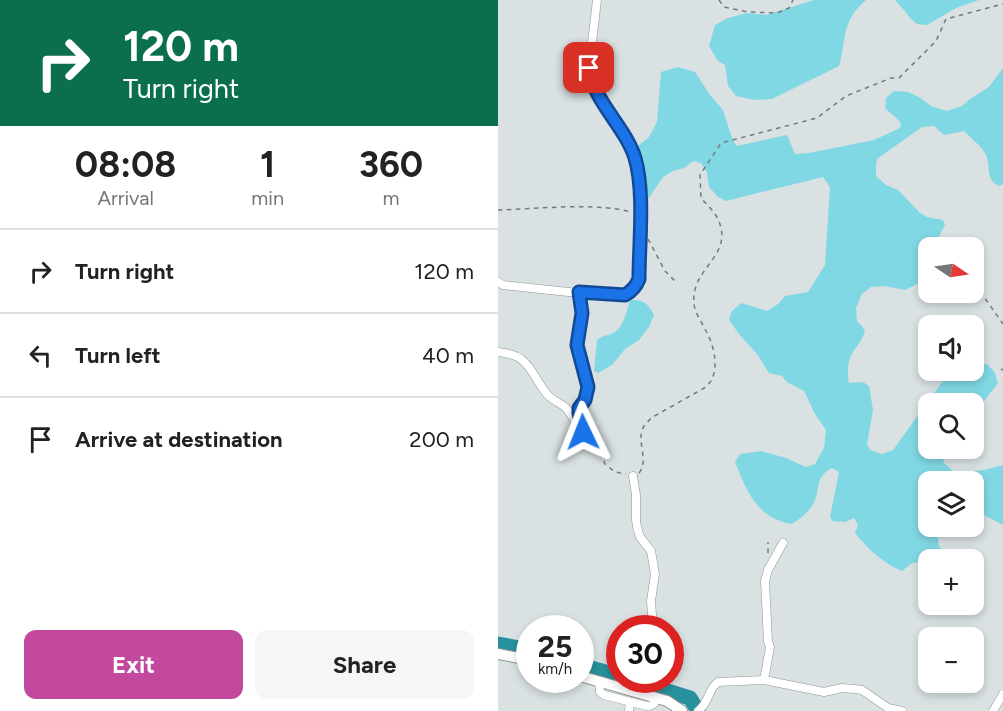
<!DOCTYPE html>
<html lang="en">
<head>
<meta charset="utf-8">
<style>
  :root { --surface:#fff; --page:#f6f6f6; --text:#222; --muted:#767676; --line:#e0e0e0; --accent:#c2499e }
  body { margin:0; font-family:Figtree,sans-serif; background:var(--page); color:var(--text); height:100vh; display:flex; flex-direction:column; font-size:22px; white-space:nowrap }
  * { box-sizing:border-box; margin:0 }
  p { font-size:20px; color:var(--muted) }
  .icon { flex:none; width:33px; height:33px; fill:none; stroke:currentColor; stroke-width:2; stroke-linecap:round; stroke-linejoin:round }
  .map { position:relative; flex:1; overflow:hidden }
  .side { display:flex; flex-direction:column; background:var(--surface); width:498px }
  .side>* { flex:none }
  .top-card { background:#0b6e4f; color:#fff; overflow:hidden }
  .needle { width:39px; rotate:103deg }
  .controls { position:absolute; left:420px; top:237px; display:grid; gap:12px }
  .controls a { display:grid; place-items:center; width:66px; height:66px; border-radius:12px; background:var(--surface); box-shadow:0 3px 9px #0003; font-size:30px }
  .speed { position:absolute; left:18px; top:615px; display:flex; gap:12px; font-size:30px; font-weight:700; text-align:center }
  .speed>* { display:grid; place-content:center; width:78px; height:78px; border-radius:50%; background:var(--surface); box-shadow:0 3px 9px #0003; line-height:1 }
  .speed small { font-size:15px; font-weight:400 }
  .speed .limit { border:9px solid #d22; background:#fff; color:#111 }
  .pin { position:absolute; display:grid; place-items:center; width:51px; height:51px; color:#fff; margin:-26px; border-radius:12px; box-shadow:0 3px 9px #0006 }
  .me { position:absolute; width:66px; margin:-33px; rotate:358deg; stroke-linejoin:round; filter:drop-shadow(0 0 4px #0008) }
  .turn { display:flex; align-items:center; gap:21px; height:126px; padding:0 24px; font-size:27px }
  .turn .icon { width:78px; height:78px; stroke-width:2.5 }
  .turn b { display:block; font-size:42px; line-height:51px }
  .eta { display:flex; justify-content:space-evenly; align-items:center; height:102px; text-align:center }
  .eta b { font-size:36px; font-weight:700; line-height:42px }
  .cta { display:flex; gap:12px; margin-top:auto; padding:12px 24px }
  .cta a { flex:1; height:69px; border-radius:12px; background:var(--accent); color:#fff; font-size:24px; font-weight:700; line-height:69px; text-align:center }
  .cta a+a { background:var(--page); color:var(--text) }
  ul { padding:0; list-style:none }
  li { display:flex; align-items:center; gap:18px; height:84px; padding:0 24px; border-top:2px solid var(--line) }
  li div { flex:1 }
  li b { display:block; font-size:22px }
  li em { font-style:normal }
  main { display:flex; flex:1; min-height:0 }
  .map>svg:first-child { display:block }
</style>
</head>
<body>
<main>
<section class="side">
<div class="top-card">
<div class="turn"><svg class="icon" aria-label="right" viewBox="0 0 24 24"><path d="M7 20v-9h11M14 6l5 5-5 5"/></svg><div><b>120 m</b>Turn right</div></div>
</div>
<div class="eta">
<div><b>08:08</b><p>Arrival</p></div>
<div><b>1</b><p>min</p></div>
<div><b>360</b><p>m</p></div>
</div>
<ul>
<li><svg class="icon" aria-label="right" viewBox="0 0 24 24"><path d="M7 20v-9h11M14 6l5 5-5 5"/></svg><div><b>Turn right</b></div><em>120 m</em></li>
<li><svg class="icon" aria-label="left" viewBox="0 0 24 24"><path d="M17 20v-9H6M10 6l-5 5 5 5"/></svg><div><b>Turn left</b></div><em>40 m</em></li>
<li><svg class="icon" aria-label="arrive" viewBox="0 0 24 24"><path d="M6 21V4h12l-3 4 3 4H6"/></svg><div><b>Arrive at destination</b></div><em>200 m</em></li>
</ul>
<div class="cta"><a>Exit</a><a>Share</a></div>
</section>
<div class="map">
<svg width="505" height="711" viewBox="0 0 505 711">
  <rect width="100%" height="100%" fill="#d9e1e2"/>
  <path fill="#80d8e4" d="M316,0H368C343,21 349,38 341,66L274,99L257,100L238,96L230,86L227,65L220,61L211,46L217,25L230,18L249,13L268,15Z
    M397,0H481L458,8L429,25L419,24L412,18L406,10Z
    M180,67L197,72L212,95L225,110L233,135L238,146L289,135L297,154L311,153L376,140L402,128L403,124C399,116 392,114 387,108L388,98L396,91L410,92L421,97L433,106L449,111L464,106L472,99L491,87L505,68V184L502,186C486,181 494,165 487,153C483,146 472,137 466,131L446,135L436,126L424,127L379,159L378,167V176L388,185L400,190L422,213L429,217L445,220L447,225L435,247L430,248V272L425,281L407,290L387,286L373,287L364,294L358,308L359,321L367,330C365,340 360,344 355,352C349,362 349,373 351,383L365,382L371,386L375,410L369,444L372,450L384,454L395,450L452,371L476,370V365L489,364L496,371L500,383L476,414V404H430V448L451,449L445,462L457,473L486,470L505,465V525L480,512L476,515V482H430V526L438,527L441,546L450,559L430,560V573L421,562L414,563L404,571C386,564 369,548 357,533L360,525L356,518L347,522L335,521L332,517L341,472L334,468C318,476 322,486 317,500C312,512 303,518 294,524C259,518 249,492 237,462L242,454L263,451L288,458L308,467L317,464L326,448L328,430L317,414L306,391L289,382L284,376L271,373L259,354L241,334L231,320L234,311L243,303L269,311L280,304L287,296L310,292L327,265L332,187L325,177L228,201L220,197L211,187L209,172L203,163L195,161L186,168L175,171L165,177L148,202L144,198L140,146L151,137L159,122L163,72Z
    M132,300C145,299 151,304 156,315L151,327L141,340L127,349L114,365L100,373L96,371L99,340C104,336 107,336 113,334C126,329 128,312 132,300Z"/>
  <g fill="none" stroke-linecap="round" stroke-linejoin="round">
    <path stroke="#27929d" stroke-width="15" d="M0,644L32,650
      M82,665L122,676
      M133,680L192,698L200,711"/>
    <g stroke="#8e9596" stroke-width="9">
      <path id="minor" d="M0,282L5,285L14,286L80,293L127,295C135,291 138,287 141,279C141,243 147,192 137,158C127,126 95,101 91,68L99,0
        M80,293L84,313L79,345L90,387L87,400L81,408V413L85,432
        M0,352C8,353 16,354 23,359C34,367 39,382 48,393C53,400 61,402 67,407C73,413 76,420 80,427
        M135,476L138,495V520L139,527L142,537L153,551L157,574L153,601L154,615L157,628
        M266,680L272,647L270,642L267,581L270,570L285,543
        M101,682L102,692L106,695L149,706C155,706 157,703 160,698
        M131,711L132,702
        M200,711C211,703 210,689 220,682L266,680L326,692L344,688L357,689L364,690L390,708L404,711
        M495,711L505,694"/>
    </g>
    <g stroke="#8e9596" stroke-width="12">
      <path id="tertiary" d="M0,654L32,660
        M82,676L169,701L184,711"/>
    </g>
    <path stroke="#747979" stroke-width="1.5" stroke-dasharray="4.5 4.5" stroke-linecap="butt" d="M221,0L226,7L250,12L279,13L291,8L295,0
      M0,210C43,209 92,202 134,212
      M150,239L167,271L179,283
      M477,284L505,324
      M503,369L505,370
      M90,439L104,457L107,464L117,472L128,474
      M141,473C152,460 137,441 146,426C148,423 151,421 153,418L208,387C210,384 213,382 214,379C221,364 215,343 207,329C203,321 197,313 196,304C192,267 237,257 220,219C216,211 209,205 203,198L202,175L223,143L319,118L348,96L393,78H401L438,41L448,19L505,4
      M270,553V542"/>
    <use href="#minor" stroke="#fff" stroke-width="8"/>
    <use href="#tertiary" stroke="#fff" stroke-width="10"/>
  </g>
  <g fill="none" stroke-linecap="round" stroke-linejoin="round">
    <g stroke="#114b97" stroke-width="15">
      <path id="route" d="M85,432L81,413V408L87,400L90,387L79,345L84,313L81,292L127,295C134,291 138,287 141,279C141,243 147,192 137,158C127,126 95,101 91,68"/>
    </g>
    <use href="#route" stroke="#1a73e8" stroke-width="10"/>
  </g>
</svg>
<div class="controls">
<a><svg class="needle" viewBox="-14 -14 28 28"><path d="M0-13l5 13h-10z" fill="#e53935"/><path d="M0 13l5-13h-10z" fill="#767676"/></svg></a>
<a><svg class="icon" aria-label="sound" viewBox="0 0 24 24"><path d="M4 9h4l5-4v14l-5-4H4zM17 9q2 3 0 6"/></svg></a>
<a><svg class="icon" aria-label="search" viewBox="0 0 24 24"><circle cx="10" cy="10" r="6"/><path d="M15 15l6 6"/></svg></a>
<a><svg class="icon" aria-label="layers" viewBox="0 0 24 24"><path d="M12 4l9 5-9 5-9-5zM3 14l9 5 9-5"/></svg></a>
<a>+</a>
<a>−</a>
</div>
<div class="speed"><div>25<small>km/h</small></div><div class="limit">30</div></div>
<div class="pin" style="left:91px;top:68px;background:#d93025"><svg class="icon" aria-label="arrive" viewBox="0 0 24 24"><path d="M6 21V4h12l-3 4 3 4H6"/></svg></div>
<svg class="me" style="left:85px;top:432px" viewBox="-20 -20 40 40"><path d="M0-17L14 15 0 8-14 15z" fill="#1a73e8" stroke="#fff" stroke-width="4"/></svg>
</div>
</main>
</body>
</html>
